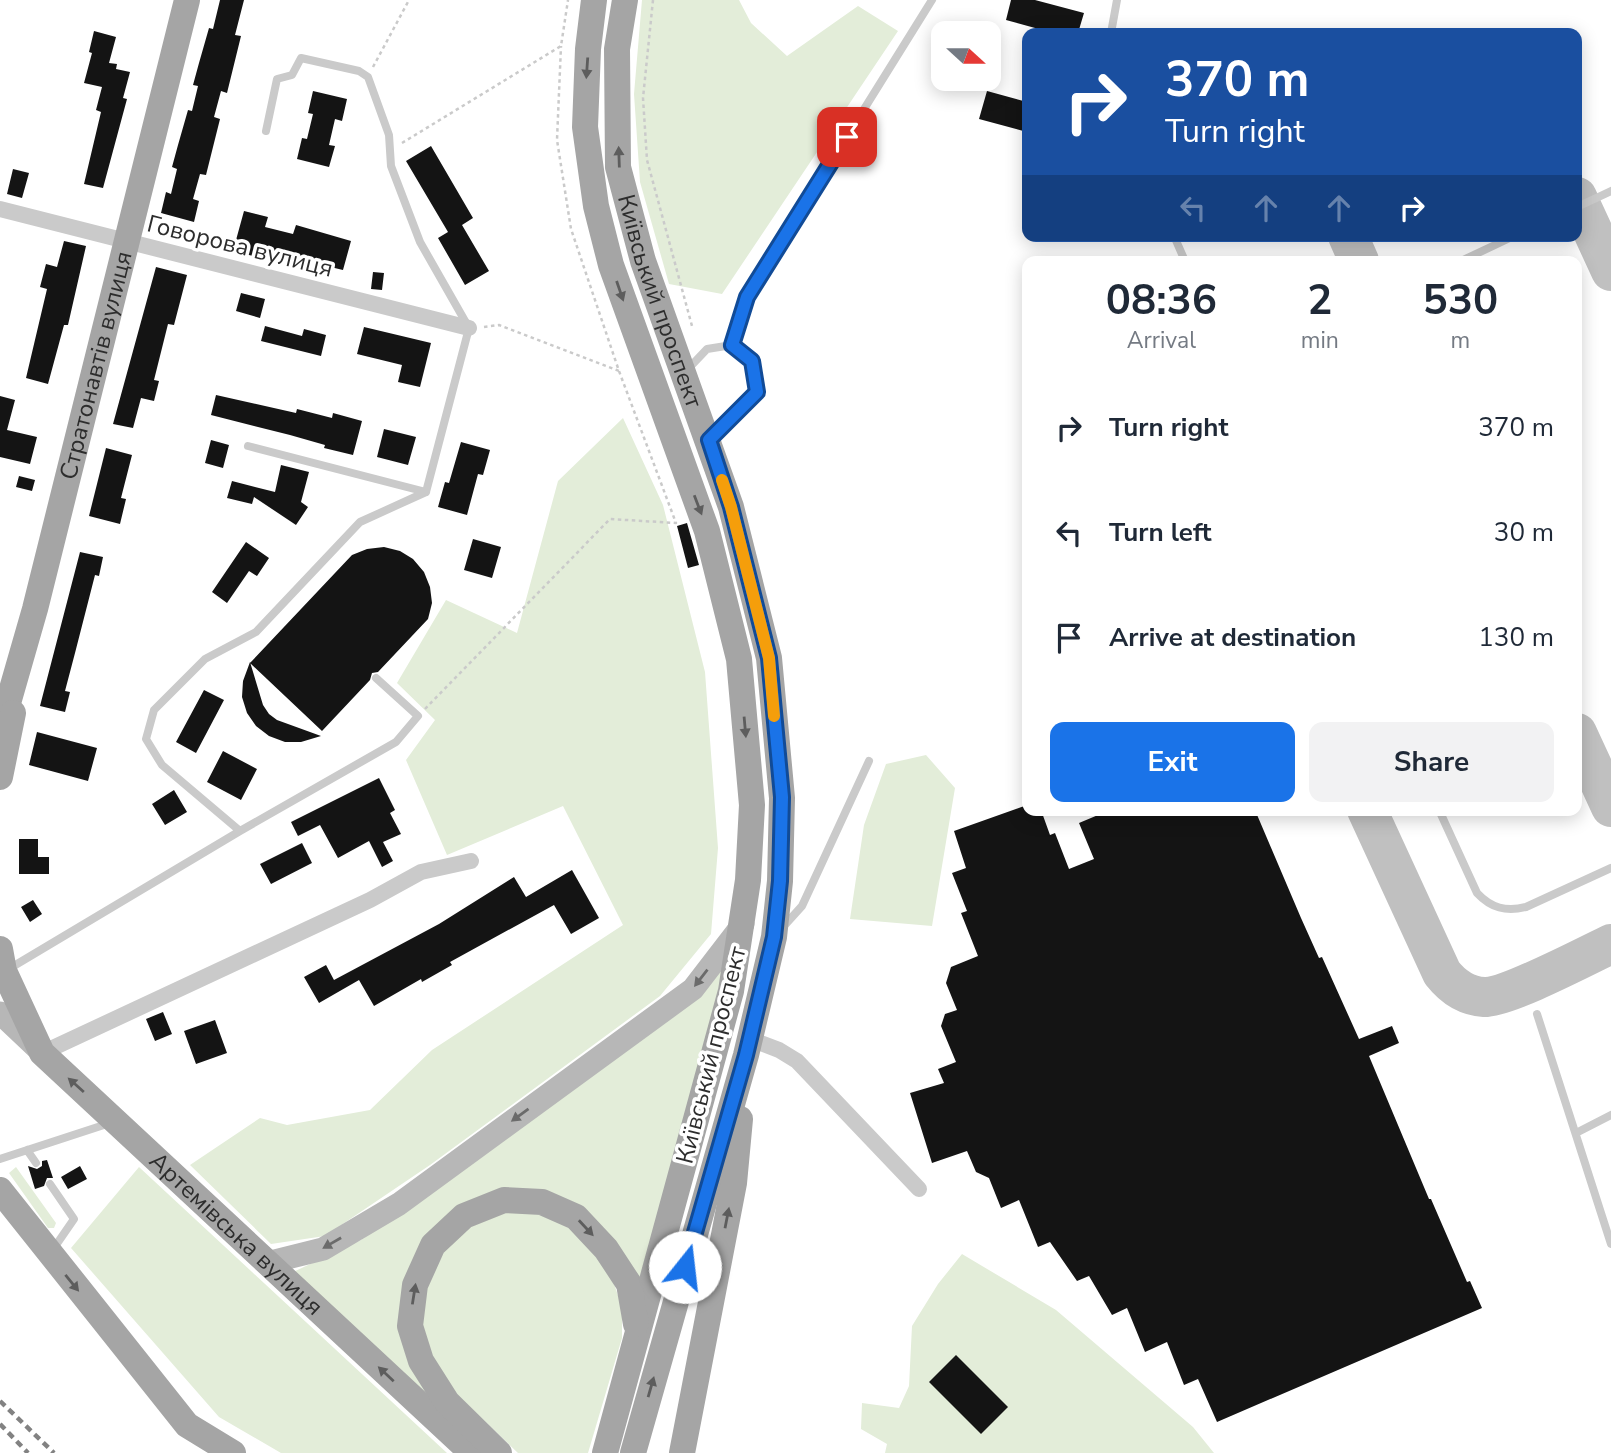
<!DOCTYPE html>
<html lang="en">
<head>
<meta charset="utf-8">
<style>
  :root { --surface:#fff; --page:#f2f2f3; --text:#1f2937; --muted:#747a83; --accent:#1a73e8 }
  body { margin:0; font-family:"Nunito Sans",sans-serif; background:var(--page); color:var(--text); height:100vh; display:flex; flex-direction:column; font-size:26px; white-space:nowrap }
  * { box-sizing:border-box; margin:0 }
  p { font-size:23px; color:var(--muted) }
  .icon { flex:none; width:38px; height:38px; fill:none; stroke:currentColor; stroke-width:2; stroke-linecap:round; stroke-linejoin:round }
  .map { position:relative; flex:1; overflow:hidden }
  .drawer { position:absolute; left:1022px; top:256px; width:560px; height:560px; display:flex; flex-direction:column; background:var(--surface); border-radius:14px; box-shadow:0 4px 18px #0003 }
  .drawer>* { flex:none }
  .banner { position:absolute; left:1022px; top:28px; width:560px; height:214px; border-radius:14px; box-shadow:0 4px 18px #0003; background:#1a4fa0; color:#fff; overflow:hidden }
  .needle { width:46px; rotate:111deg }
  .fabs { position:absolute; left:931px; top:21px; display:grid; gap:14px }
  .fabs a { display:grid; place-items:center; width:70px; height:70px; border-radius:14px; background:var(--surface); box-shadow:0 4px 18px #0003; font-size:35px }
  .pin { position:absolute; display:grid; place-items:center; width:60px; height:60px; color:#fff; margin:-30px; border-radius:14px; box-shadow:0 4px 10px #0006 }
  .me { position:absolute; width:77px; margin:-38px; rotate:16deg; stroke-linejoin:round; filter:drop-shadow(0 0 5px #0008) }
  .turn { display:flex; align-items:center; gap:24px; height:147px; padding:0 28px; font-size:32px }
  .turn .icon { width:91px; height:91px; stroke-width:2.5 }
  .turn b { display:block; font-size:49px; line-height:60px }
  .lanes { display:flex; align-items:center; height:66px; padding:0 28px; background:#0003; justify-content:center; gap:35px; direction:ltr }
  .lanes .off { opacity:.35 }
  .eta { display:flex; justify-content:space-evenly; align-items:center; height:119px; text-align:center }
  .eta b { font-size:42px; font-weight:700; line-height:49px }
  .primary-button { display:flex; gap:14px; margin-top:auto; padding:14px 28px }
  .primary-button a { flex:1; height:80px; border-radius:14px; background:var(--accent); color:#fff; font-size:28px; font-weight:700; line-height:80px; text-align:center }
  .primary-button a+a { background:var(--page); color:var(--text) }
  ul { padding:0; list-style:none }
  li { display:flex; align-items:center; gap:21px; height:105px; padding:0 28px }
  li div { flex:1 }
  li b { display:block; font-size:26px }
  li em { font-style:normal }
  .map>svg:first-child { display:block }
</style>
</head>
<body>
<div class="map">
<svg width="1611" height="1453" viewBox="0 0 1611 1453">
  <rect width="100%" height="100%" fill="#fff"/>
  <path fill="#e3edd9" d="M642,0H739L751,23L787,56L858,6L898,31L722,294L669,284L640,182L634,94Z
    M623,418L663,505L705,672L718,848L711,934L660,996L430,1165L325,1236L271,1244L190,1165L260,1118L287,1125L370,1110L432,1050L623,925L563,806L447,855L406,760L435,720L397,683L446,600L517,633L558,481Z
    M926,755L955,788L932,926L850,919L864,825L886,764Z
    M726,956L714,1013L637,1299L605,1232L479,1197L399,1310C403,1352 405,1366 434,1398L431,1402L289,1274L361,1240L695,993Z
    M16,1167L56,1223L54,1228H48L9,1173Z
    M139,1167L447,1453H281L219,1417L71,1248Z
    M519,1206L572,1227L611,1275L622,1307V1338L588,1453H518L450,1388L428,1353L421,1321L425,1286L443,1251L472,1224Z
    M962,1254L1056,1310L1193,1427L1214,1453H885L887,1444L861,1429L862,1403L899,1408L909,1386L912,1326L938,1284Z"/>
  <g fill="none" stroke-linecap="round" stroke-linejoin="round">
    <path stroke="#c0c0c0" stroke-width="40" d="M1577,197L1611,271
      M1348,236L1359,261
      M1577,733L1611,807
      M1367,810L1442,973C1453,987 1466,996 1484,997C1506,998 1586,956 1611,944"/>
  </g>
  <path fill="#141414" d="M220,0H244L235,35L241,36L227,93L221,91L214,117L220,119L206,175L200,174L193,199L199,201L194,222L161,213L166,192L171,194L177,169L172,167L178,145L188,110L192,111L198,86L193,85L199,63L209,28L213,29Z
    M1011,0H1035L1084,13L1078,33H1046V31L1006,20Z
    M94,31L116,37L109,63L117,64L116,69L130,72L123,98L127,99L103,188L84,184L101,112L96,110L102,87L84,83L92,53L89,52Z
    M313,91L347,99L342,121L335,119L329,145L335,146L329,167L297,159L302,138L307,139L313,114L308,113Z
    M987,91L1027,102V132L979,119Z
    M431,146L473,218L462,225L489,271L465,285L438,238L448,232L406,161Z
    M13,169L29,173L22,198L7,194Z
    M244,211L268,217L265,227L293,234L296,225L351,241L343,270L259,250L257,257L233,251Z
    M64,241L86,246L68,325H64L48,384L26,378L47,289L40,287L46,264L57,267Z
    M156,267L187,275L174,325L168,324L154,380L159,381L154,401L141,398L133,428L113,424Z
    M373,272L384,273L382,290L371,289Z
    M241,293L265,299L260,318L236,311Z
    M265,326L302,336L304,329L326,335L321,356L261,341Z
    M364,327L431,343L420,387L398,382L402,365L357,354Z
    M216,395L296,413L297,409L332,418L333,413L362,421L353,455L324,448L325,445L290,435L211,415Z
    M0,396L15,400L7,430L37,437L30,464L0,457Z
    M384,429L416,437L408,465L377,457Z
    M211,440L229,445L223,468L205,463Z
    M461,442L490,450L483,475L478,474L467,515L438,507L445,482L449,483Z
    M106,448L132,455L121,498L126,499L120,524L89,516Z
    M281,465L309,472L301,502L308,507L296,525L254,497L252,504L227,498L232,481L275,492Z
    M19,476L35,480L32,491L16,487Z
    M687,523L699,565L688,568L677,526Z
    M473,539L501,547L492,578L464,570Z
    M246,542L269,558L257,576L249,571L227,603L212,592Z
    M384,547L400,551L413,559L424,572L430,587L432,603L428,619L378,672L372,673L370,680L322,731L250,663L352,555L367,549Z
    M80,552L103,557L99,576L95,575L75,653L65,691L70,692L65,712L40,706Z
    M250,662L263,705L269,714L277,720L321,736L301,742H285L269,736L256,726L247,713L242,697L243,681Z
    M204,690L224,700L196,753L176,742Z
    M37,732L97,748L88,781L29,765Z
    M223,751L257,769L241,800L207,782Z
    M379,778L395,810L390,813L401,834L383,842L393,861L382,867L369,841L338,858L320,825L298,836L291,822Z
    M174,790L187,812L165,825L152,804Z
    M1027,805V810H1041L1050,835L1055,833L1069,869L1094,859L1079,823L1110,810H1255L1301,918L1319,958L1322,957L1359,1039L1392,1026L1399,1043L1369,1056L1429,1199H1431L1467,1282L1470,1281L1482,1308L1217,1422L1198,1379L1184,1385L1167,1342L1145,1352L1127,1308L1112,1315L1089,1276L1077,1281L1050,1242L1038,1247L1019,1200L1001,1208L989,1178L976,1172L967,1151L932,1163L910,1093L944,1083L938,1069L956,1062L941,1026L945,1014L957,1010L946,983L951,967L978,956L961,913L967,911L952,873L966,868L954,831Z
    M19,839H38V857H49V874H19Z
    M302,843L312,863L271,884L260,864Z
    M572,870L599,918L571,934L554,905L450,962L452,965L422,982L421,979L374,1006L359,980L319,1003L304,977L326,965L334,980L439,924L514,877L526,897Z
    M33,900L42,914L30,922L21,907Z
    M163,1012L172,1034L155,1041L146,1019Z
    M215,1020L227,1053L196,1064L184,1031Z
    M47,1160L53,1178H47L44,1186L35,1189L28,1166L37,1169L42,1166V1161Z
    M80,1166L87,1179L68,1189L61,1177Z
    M956,1355L1008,1407L981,1434L929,1382Z"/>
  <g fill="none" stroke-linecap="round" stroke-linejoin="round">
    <path stroke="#cacaca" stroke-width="2.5" stroke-dasharray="3.5 3.5" stroke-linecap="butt" d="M653,0L643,98L647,160L692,326
      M373,67L409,0
      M402,143L561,46L568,0
      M484,327L499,325L619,371
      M425,709L610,519L676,523L619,371L571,229L557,140L561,46"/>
    <path stroke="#cacaca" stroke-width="8" d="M1111,33L1117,0
      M266,131L277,79L292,75L301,58L359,71L368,77L389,135L391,166L420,242L469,328L426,492
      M1577,207L1611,191
      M1174,236L1185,261
      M1461,261L1514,236
      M688,369L707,349L732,345
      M711,438L757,392L753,361L732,345L747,297L932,0
      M248,446L426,492
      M1439,810L1477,893C1491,908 1506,912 1526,907L1611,868
      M240,831L162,765L146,739L154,710L205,659L256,632L360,522L426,492
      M783,927L802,906L869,761
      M7,970L240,831L396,742L418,716L376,678
      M1537,1014L1611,1244
      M1576,1133L1611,1115
      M27,1150L36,1163
      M0,1159L110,1123
      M50,1184L74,1219L54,1248"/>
    <path stroke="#cacaca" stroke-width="16" d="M0,209L469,328
      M750,1039L779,1050L797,1061L919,1189
      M42,1053L370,900L421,872L471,861"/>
    <path stroke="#b7b7b7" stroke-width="23" d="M0,1013L37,1048
      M267,1263L323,1249L399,1204L693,989L743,924"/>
    <g stroke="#a5a5a5" stroke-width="26">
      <path d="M594,0L588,49L585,127L596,206L611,265L707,531L739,659L752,805L748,880L731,991L605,1453"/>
      <path id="s1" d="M625,0L617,49L618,167L643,261L731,507L769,658L782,798L780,881L774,937L746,1055L633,1453"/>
      <path id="s2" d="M0,731L35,609L187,0"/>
      <path d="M0,777L13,713"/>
      <path id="s3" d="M0,949L4,971L42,1053L472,1453"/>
      <path d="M0,1190L187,1425L233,1453"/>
      <path d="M499,1453L447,1402L421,1361L410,1326L415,1285L433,1245L464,1216L504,1200L542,1202L576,1217L606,1249L629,1284L636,1324"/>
      <path d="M682,1453L734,1183L740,1119"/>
    </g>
    <path stroke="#828282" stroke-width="4.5" stroke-dasharray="7 5" stroke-linecap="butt" d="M0,1401L54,1453
      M0,1424L28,1453"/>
  </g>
  <defs><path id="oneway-solid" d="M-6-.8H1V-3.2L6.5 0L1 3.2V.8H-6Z" transform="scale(1.75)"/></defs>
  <g fill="#5d5d5d">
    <use href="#oneway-solid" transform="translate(587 68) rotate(94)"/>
    <use href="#oneway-solid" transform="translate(619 157) rotate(-92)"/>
    <use href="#oneway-solid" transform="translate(620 291) rotate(71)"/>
    <use href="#oneway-solid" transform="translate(698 505) rotate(69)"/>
    <use href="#oneway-solid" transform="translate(745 727) rotate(85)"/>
    <use href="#oneway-solid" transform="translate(76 1085) rotate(-138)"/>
    <use href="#oneway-solid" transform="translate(727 1218) rotate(-79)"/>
    <use href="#oneway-solid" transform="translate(586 1228) rotate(47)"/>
    <use href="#oneway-solid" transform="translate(72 1283) rotate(51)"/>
    <use href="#oneway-solid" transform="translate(414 1294) rotate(-81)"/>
    <use href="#oneway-solid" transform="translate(386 1374) rotate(-137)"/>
    <use href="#oneway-solid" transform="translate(651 1387) rotate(-74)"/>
  </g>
  <g fill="#6b6b6b">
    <use href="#oneway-solid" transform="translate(701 978) rotate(128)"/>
    <use href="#oneway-solid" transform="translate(520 1115) rotate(144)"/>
    <use href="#oneway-solid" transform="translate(332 1243) rotate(150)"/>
  </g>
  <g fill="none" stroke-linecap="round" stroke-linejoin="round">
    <g stroke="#114b97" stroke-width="18">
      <path id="route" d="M685,1267L746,1055L774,937L780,881L782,797L769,658L731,507L709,440L757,392L752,361L732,345L747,297L847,137"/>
    </g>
    <use href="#route" stroke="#1a73e8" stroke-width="12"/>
    <path stroke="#f59e0b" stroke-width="12" d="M722,480L731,507L769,658L774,716"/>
  </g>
  <g text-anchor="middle" stroke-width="7" stroke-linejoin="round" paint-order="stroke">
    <g font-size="24" fill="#2d2d2d" stroke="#fff">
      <text transform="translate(240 246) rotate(14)" y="8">Говорова вулиця</text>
      <text dy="8" stroke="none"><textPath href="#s1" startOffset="308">Київський проспект</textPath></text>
      <text dy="8" stroke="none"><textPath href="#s2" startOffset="378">Стратонавтів вулиця</textPath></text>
      <text transform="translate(711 1055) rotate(-76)" y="8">Київський проспект</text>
      <text dy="8" stroke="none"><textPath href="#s3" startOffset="378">Артемівська вулиця</textPath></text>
    </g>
  </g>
</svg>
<div class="fabs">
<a><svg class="needle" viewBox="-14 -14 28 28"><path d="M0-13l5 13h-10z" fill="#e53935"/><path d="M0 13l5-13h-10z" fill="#747a83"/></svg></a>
</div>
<div class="pin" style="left:847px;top:137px;background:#d93025"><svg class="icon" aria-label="arrive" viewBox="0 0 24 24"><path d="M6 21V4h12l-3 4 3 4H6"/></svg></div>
<svg class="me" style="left:685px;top:1267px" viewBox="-20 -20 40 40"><circle r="19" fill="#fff"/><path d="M0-13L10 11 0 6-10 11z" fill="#1a73e8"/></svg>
<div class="banner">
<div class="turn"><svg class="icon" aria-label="right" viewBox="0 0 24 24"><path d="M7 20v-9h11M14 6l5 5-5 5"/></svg><div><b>370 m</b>Turn right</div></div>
<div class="lanes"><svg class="icon off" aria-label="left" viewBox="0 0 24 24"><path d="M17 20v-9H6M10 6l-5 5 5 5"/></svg><svg class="icon off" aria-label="ahead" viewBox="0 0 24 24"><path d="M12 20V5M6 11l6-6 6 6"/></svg><svg class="icon off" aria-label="ahead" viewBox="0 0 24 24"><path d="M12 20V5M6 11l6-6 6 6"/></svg><svg class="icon" aria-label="right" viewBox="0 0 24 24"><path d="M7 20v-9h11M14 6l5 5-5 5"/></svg></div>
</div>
<section class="drawer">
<div class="eta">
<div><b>08:36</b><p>Arrival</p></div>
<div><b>2</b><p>min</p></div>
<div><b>530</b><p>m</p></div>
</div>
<ul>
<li><svg class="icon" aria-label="right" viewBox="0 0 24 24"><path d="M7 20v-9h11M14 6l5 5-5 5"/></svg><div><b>Turn right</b></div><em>370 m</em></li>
<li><svg class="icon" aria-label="left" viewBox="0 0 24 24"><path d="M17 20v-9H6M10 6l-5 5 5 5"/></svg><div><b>Turn left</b></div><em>30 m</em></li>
<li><svg class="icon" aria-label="arrive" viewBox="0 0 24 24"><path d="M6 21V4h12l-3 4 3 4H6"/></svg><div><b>Arrive at destination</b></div><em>130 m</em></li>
</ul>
<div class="primary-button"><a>Exit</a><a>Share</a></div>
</section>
</div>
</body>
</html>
